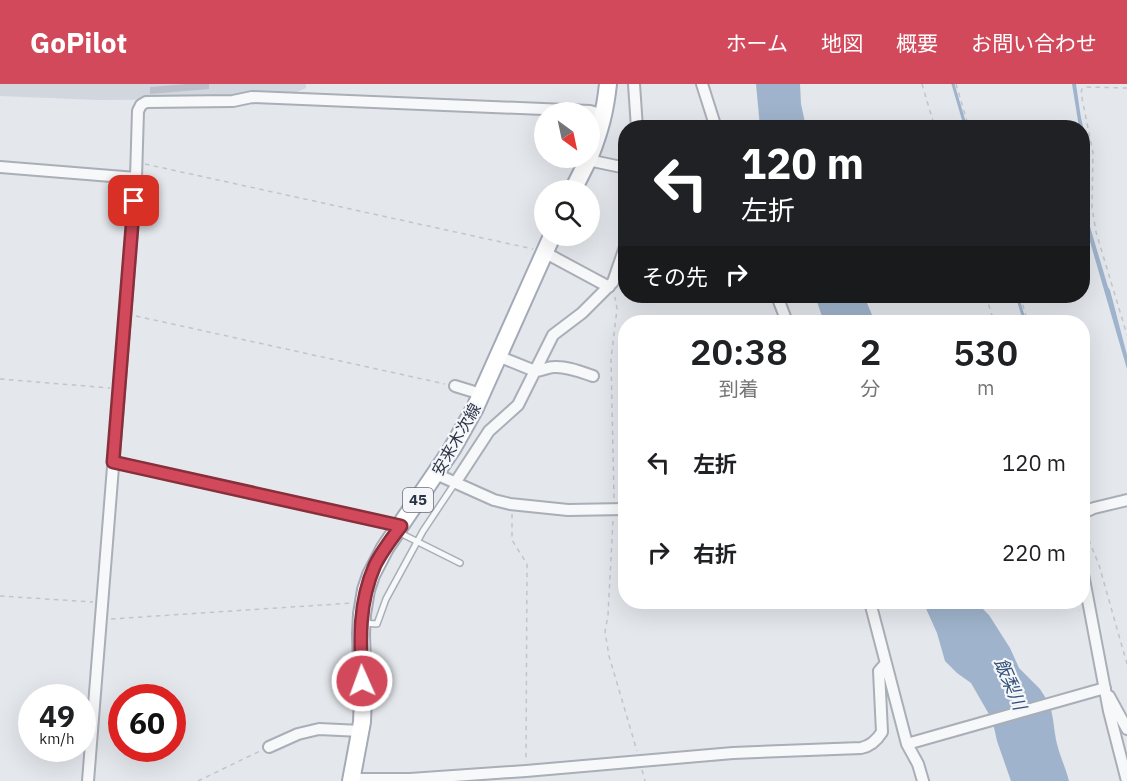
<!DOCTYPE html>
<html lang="ja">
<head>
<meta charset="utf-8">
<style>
  :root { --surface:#fff; --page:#f6f6f6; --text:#202124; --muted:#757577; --accent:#d1495b }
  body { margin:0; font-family:"IBM Plex Sans","Noto Sans JP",sans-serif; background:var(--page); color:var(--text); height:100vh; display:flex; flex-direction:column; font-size:22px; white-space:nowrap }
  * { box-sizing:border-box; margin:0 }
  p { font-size:20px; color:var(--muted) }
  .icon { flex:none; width:33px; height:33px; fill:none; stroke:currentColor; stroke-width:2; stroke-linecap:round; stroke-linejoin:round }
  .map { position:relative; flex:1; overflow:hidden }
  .details { position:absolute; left:618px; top:231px; width:472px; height:294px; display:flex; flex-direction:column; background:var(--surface); border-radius:24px; box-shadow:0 6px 24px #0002 }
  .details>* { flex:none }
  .hud { position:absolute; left:618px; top:36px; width:472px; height:183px; border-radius:24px; box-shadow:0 6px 24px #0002; background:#202124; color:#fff; overflow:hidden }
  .needle { width:39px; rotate:147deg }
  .fabs { position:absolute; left:534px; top:18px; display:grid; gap:12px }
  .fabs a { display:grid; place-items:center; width:66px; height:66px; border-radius:50%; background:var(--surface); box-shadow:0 6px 24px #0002; font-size:30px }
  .speed { position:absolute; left:18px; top:600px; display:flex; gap:12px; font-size:30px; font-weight:700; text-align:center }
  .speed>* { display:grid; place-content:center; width:78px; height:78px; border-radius:50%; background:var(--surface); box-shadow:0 6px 24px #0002; line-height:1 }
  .speed small { font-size:15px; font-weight:400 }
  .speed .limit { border:9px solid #d22; background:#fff; color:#111 }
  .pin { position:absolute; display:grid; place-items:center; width:51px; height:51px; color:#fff; margin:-26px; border-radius:12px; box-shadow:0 3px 9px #0006 }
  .me { position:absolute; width:66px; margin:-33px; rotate:358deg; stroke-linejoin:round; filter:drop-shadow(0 0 4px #0008) }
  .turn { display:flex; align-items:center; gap:21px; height:126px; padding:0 24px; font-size:27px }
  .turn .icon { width:78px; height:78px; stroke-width:2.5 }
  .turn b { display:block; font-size:42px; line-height:51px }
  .then { display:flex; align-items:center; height:57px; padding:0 24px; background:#0003; gap:12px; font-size:22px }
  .eta { display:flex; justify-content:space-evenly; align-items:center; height:102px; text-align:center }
  .eta b { font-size:36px; font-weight:600; line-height:42px }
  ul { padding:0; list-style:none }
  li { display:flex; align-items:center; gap:18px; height:90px; padding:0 24px }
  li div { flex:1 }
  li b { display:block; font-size:22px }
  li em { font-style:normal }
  header { display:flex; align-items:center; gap:36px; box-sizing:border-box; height:84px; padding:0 30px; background:var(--accent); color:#fff }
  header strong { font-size:28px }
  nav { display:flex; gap:33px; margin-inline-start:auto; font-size:21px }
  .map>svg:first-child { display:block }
</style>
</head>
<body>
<header>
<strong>GoPilot</strong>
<nav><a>ホーム</a><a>地図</a><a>概要</a><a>お問い合わせ</a></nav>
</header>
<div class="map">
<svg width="1127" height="697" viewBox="0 0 1127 697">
  <rect width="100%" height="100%" fill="#e4e7ec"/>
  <path fill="#d2d6de" d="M0,0H306V4L292,10L248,7L233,15L98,16L0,12Z"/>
  <path fill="#9fb4cc" d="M756,0H800L801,20L806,43H760Z
    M1072,0H1076L1081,34L1088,63L1085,118L1088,136L1108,203L1110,206L1127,271V285L1084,137L1083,44L1079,43Z
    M815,212H864L875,238H824Z
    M923,518H976L989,531L1010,564L1019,584L1040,605L1047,616L990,632L971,599L957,589L945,577L937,549Z
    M1050,622C1054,635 1054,648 1057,660C1060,672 1066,685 1069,697H1011L997,657L993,639Z"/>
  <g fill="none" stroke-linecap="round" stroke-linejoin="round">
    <path stroke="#9fb4cc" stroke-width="3" d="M953,0L966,44
      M1017,212L1025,238"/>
  </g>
  <path fill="#bbc0ca" d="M187,0H209V5L150,10V3Z"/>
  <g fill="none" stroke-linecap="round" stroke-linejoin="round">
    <g stroke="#a9aeb7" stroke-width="8">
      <path id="service" d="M400,449L460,479
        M363,539L377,540L386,515L423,447L455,399"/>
    </g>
    <g stroke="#a9aeb7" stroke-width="14">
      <path id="minor" d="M634,0L637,44
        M702,0L716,44
        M588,76L626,84
        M0,83L136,94
        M544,168L609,203
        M777,212L787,238
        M498,272L535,287C542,287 547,283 554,283C567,282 581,288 593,292
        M455,302L481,310
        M113,378L401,442
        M436,390L494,416L510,420L568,426L626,425
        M455,399L489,347L518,321L553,251L582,229L613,198L626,160
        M1083,429L1094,424L1127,416
        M1083,490L1109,627L1127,697
        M870,518L907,660L918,680L923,697
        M1109,612L1127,645
        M907,660L1105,604
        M269,663L298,650L319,645L361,647
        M352,695H410L526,687L733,669L861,664C871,662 877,656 882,648L879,587L886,579
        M88,697L136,94L138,27L141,21L146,18L233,17L252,13L590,27L604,31"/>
    </g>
    <g stroke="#a3abb8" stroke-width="20">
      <path id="primary" d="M590,72C600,46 605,28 608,0
        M573,106L589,74
        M351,697L362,638L363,613L361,550L362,530L366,506L371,491L385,464L452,365L475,324L552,152"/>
    </g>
    <path stroke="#c2c5cb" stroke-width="1.5" stroke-dasharray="4.5 4.5" stroke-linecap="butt" d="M922,0L935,44
      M956,0L969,44
      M1127,4L1084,3L1082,5L1081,9L1093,69L1092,123L1096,148L1127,251
      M145,80L533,165
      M986,212L994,238
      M1020,212L1028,238
      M136,232L445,300
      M0,295L110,304
      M614,414L611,275L617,225L615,213
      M512,430V456L527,480L526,678
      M613,437L608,531L605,548L609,572L637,667
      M1085,438L1090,459L1099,481L1127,580
      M0,512L93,518
      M1076,518L1079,527
      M111,535L352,519
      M642,686L645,697
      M198,697L260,667"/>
    <use href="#service" stroke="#f7f8fa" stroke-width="5"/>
    <use href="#minor" stroke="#f7f8fa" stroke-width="10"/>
    <use href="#primary" stroke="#fff" stroke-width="16"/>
  </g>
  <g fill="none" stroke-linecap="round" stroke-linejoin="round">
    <g stroke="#882f3b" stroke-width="15">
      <path id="route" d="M134,117L113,378L401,442C392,454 382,467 375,481C358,519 360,557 362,597"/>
    </g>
    <use href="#route" stroke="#d1495b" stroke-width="10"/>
  </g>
  <g text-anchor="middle" stroke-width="4.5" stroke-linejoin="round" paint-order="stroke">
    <rect fill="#f4f6f9" stroke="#676e7b" stroke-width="1.5" x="403" y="404" width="30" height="24" rx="4.5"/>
    <g font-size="15" font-weight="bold" fill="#2b3445">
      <text x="418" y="421">45</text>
    </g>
    <g font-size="16" fill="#2b3445" stroke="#f4f6f9">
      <text transform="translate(456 355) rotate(-60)" y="6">安来木次線</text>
    </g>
    <g font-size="18" font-style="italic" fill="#34527a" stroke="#f4f6f9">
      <text transform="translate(1010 600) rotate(67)" y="6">飯梨川</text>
    </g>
  </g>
</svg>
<div class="fabs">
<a><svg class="needle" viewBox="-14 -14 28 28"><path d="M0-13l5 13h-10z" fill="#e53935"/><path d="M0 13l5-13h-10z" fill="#757577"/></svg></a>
<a><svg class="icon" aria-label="search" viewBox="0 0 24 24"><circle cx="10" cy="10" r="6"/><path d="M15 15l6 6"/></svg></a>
</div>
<div class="speed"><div>49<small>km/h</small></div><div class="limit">60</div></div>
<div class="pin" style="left:134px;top:117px;background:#d93025"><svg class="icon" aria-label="arrive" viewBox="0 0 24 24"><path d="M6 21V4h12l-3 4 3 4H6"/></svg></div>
<svg class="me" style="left:362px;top:597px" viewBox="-20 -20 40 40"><circle r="17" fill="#d1495b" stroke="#fff" stroke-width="3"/><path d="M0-11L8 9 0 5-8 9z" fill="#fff"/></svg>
<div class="hud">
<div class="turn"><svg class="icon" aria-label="left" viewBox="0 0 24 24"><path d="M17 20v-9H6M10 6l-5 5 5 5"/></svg><div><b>120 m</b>左折</div></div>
<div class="then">その先<svg class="icon" aria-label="right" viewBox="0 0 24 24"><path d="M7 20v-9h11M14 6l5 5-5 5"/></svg></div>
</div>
<section class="details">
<div class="eta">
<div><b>20:38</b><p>到着</p></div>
<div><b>2</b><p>分</p></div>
<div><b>530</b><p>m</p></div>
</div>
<ul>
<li><svg class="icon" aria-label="left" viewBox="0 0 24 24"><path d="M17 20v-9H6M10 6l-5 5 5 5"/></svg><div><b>左折</b></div><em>120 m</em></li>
<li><svg class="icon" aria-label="right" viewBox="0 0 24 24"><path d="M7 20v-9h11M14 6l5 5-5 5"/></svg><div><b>右折</b></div><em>220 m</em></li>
</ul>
</section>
</div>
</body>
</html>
